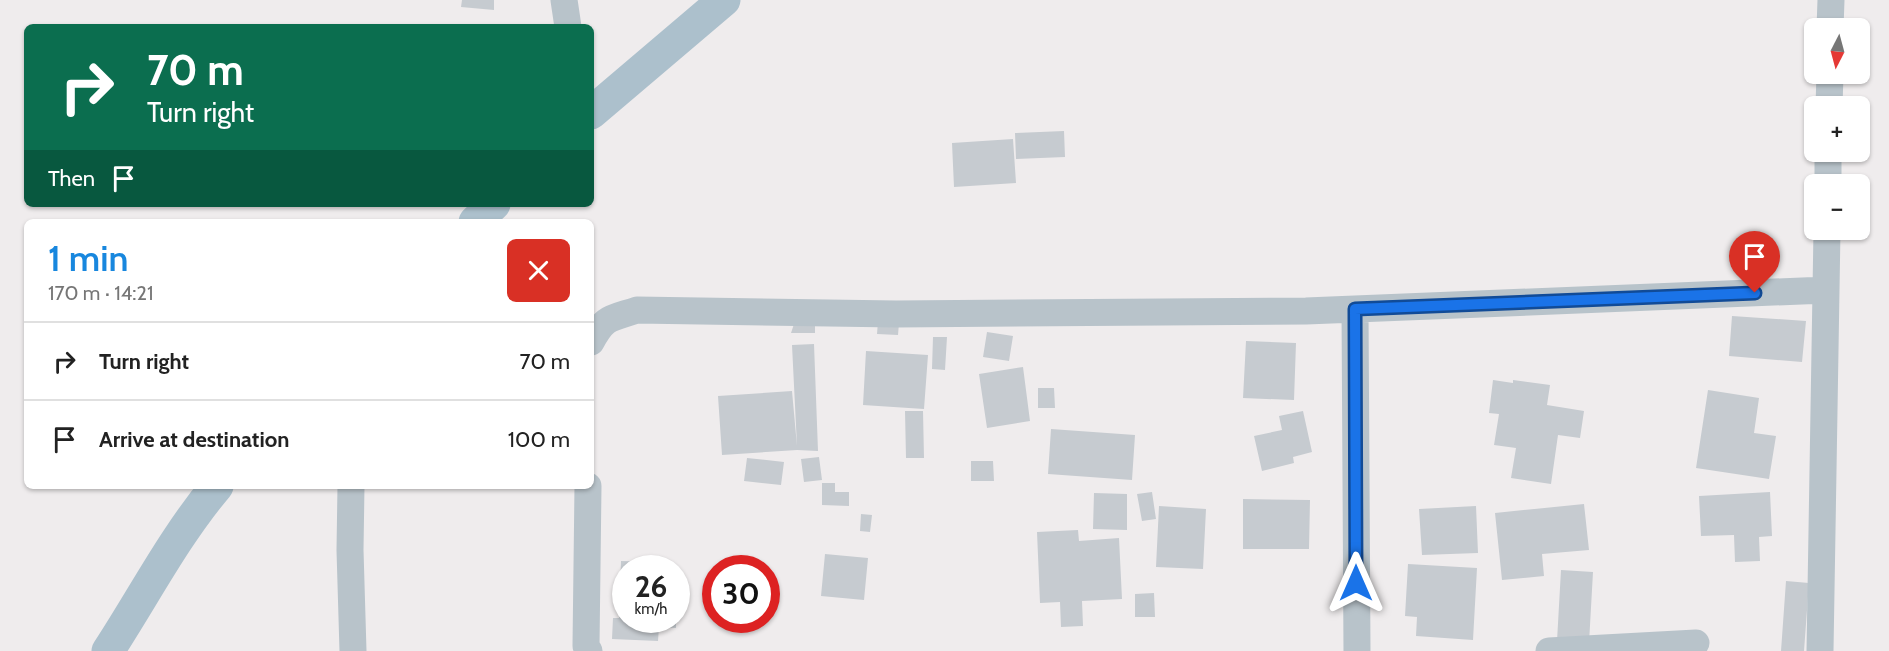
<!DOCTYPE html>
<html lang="en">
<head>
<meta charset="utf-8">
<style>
  :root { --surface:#fff; --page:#f2f2f2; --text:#222; --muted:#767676; --line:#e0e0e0; --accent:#1887de }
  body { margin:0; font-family:Cabin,sans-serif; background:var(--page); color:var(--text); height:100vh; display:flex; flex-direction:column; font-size:22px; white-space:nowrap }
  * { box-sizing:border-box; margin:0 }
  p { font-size:20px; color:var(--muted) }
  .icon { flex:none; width:33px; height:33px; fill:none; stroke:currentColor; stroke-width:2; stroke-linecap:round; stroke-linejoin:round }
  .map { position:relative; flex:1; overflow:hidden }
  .details { position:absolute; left:24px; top:219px; width:570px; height:270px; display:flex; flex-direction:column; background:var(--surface); border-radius:9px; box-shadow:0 2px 4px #0004 }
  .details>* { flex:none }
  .hud { position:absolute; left:24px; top:24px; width:570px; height:183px; border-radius:9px; box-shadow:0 2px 4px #0004; background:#0b6e4f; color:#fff; overflow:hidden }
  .needle { width:39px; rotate:186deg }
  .tools { position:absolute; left:1804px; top:18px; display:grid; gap:12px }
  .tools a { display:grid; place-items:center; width:66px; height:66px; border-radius:9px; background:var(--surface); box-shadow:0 2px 4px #0004; font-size:30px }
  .speed { position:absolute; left:612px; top:555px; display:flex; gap:12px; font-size:30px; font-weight:700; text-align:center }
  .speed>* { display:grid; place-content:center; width:78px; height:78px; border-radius:50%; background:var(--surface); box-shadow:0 2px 4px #0004; line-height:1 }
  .speed small { font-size:15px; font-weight:400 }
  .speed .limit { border:9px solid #d22; background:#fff; color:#111 }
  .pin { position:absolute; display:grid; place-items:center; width:51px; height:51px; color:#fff; margin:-62px -26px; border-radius:50% 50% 50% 0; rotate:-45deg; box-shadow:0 0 6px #0007 }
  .pin .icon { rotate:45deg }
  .me { position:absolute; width:66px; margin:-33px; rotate:0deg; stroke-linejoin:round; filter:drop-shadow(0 0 4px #0008) }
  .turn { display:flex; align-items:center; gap:21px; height:126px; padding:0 24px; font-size:27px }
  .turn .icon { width:78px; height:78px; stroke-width:2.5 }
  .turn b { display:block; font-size:42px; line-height:51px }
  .then { display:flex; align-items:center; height:57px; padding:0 24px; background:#0003; gap:12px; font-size:22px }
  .round { display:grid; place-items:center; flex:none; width:63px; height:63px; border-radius:9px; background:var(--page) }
  .headline { display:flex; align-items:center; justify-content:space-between; height:102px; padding:0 24px }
  h1 { font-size:36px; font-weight:600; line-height:45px; color:var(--accent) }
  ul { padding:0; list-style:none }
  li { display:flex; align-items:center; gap:18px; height:78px; padding:0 24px; border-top:2px solid var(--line) }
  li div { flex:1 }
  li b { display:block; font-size:22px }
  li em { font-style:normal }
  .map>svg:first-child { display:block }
</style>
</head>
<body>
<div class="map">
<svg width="1889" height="651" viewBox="0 0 1889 651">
  <rect width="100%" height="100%" fill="#efeced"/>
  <path fill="#c6cbd0" d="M462,0H494V10L461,7Z
    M1064,131L1065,157L1016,159L1015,133Z
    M1013,139L1016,183L954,187L952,143Z
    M1732,316L1806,321L1802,362L1729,356Z
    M796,318L815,319V333H791Z
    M878,321L899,323L898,335L877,334Z
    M987,332L1013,336L1009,361L983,357Z
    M933,337H947L945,370L932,369Z
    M1246,341L1296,343L1294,400L1243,398Z
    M814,344L818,451L797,450L722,455L718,396L792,391L797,446L792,345Z
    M866,351L928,355L924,409L863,405Z
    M1023,367L1030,421L987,428L979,374Z
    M1493,380L1513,383V380L1550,385L1547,405L1584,411L1580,438L1558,435L1551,484L1511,478L1516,448L1494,445L1499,414L1489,413Z
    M1038,388H1054L1055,408H1038Z
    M1708,390L1759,398L1754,433L1776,436L1769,479L1696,468Z
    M905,411H923L924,458H906Z
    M1303,411L1312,452L1293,457L1294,463L1262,471L1254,436L1282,430L1279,416Z
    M1051,429L1135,435L1132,480L1048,474Z
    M819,457L822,480L804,482L801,459Z
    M747,458L784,462L781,485L744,481Z
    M971,461H993L994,481H971Z
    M822,483H835V492H849V506L822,505Z
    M1152,492L1156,519L1142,521L1137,494Z
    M1770,492L1772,536L1759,537L1760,561L1735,562L1734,535L1701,536L1699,496Z
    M1094,493L1127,494V530L1093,529Z
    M1243,499L1310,500L1309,549H1243Z
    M1584,504L1589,550L1542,554L1544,576L1502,580L1495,513Z
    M1159,506L1206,509L1203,569L1156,567Z
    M1476,506L1478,553L1422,555L1419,509Z
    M861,514L872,515L870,532L860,531Z
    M1078,530L1079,541L1119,538L1122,599L1082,601L1083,626L1061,627L1060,602L1040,603L1037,532Z
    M825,554L868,558L864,600L821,596Z
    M621,561L658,562V568H626V620H676V628L659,627L658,641L612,639L613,618H619Z
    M1408,564L1477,568L1473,640L1416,636L1417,617L1405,616Z
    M1561,570L1593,572L1589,643L1557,641Z
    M1786,581L1809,583L1804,651H1781Z
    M1154,593L1155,617H1135V594Z"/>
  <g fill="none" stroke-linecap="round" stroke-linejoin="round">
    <path stroke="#b8c3ca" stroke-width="27" d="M564,0L568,27
      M1830,28L1831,0
      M1829,106L1830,74
      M1828,184V152
      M1355,309L1357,651
      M591,342C605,316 610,319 637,310L896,314L1306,311L1826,290
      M351,486L350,550L353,651
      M588,486L586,646L589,651
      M1549,651L1696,643
      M1820,651L1827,230"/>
    <path stroke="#acc0cc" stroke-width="33" d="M591,113L724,0
      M475,222L494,204
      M108,651C144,596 174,537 217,486"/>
  </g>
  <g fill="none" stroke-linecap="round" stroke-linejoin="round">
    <g stroke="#114b97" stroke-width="15">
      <path id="route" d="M1356,583L1355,309L1755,293"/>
    </g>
    <use href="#route" stroke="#1a73e8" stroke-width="10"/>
  </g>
</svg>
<div class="tools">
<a><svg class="needle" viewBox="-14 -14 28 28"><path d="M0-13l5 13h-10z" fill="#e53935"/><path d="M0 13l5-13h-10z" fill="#767676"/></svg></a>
<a>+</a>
<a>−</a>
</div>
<div class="speed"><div>26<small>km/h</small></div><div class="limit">30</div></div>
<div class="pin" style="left:1755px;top:293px;background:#d93025"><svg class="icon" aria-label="arrive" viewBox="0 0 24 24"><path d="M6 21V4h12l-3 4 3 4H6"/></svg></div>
<svg class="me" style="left:1356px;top:583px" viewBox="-20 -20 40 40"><path d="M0-17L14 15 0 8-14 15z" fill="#1a73e8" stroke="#fff" stroke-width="4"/></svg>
<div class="hud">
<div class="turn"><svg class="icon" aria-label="right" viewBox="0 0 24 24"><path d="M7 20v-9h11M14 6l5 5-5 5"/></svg><div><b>70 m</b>Turn right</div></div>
<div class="then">Then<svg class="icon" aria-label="arrive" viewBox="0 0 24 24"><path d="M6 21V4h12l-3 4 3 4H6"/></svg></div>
</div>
<section class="details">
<div class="headline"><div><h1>1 min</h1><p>170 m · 14:21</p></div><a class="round" style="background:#d93025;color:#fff"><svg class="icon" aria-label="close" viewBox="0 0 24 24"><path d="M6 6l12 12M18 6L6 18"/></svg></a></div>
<ul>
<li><svg class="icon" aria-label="right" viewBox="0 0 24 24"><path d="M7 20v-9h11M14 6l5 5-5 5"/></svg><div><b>Turn right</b></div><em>70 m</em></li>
<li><svg class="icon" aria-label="arrive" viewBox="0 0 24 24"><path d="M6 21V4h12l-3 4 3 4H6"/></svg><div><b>Arrive at destination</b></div><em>100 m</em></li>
</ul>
</section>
</div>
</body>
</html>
